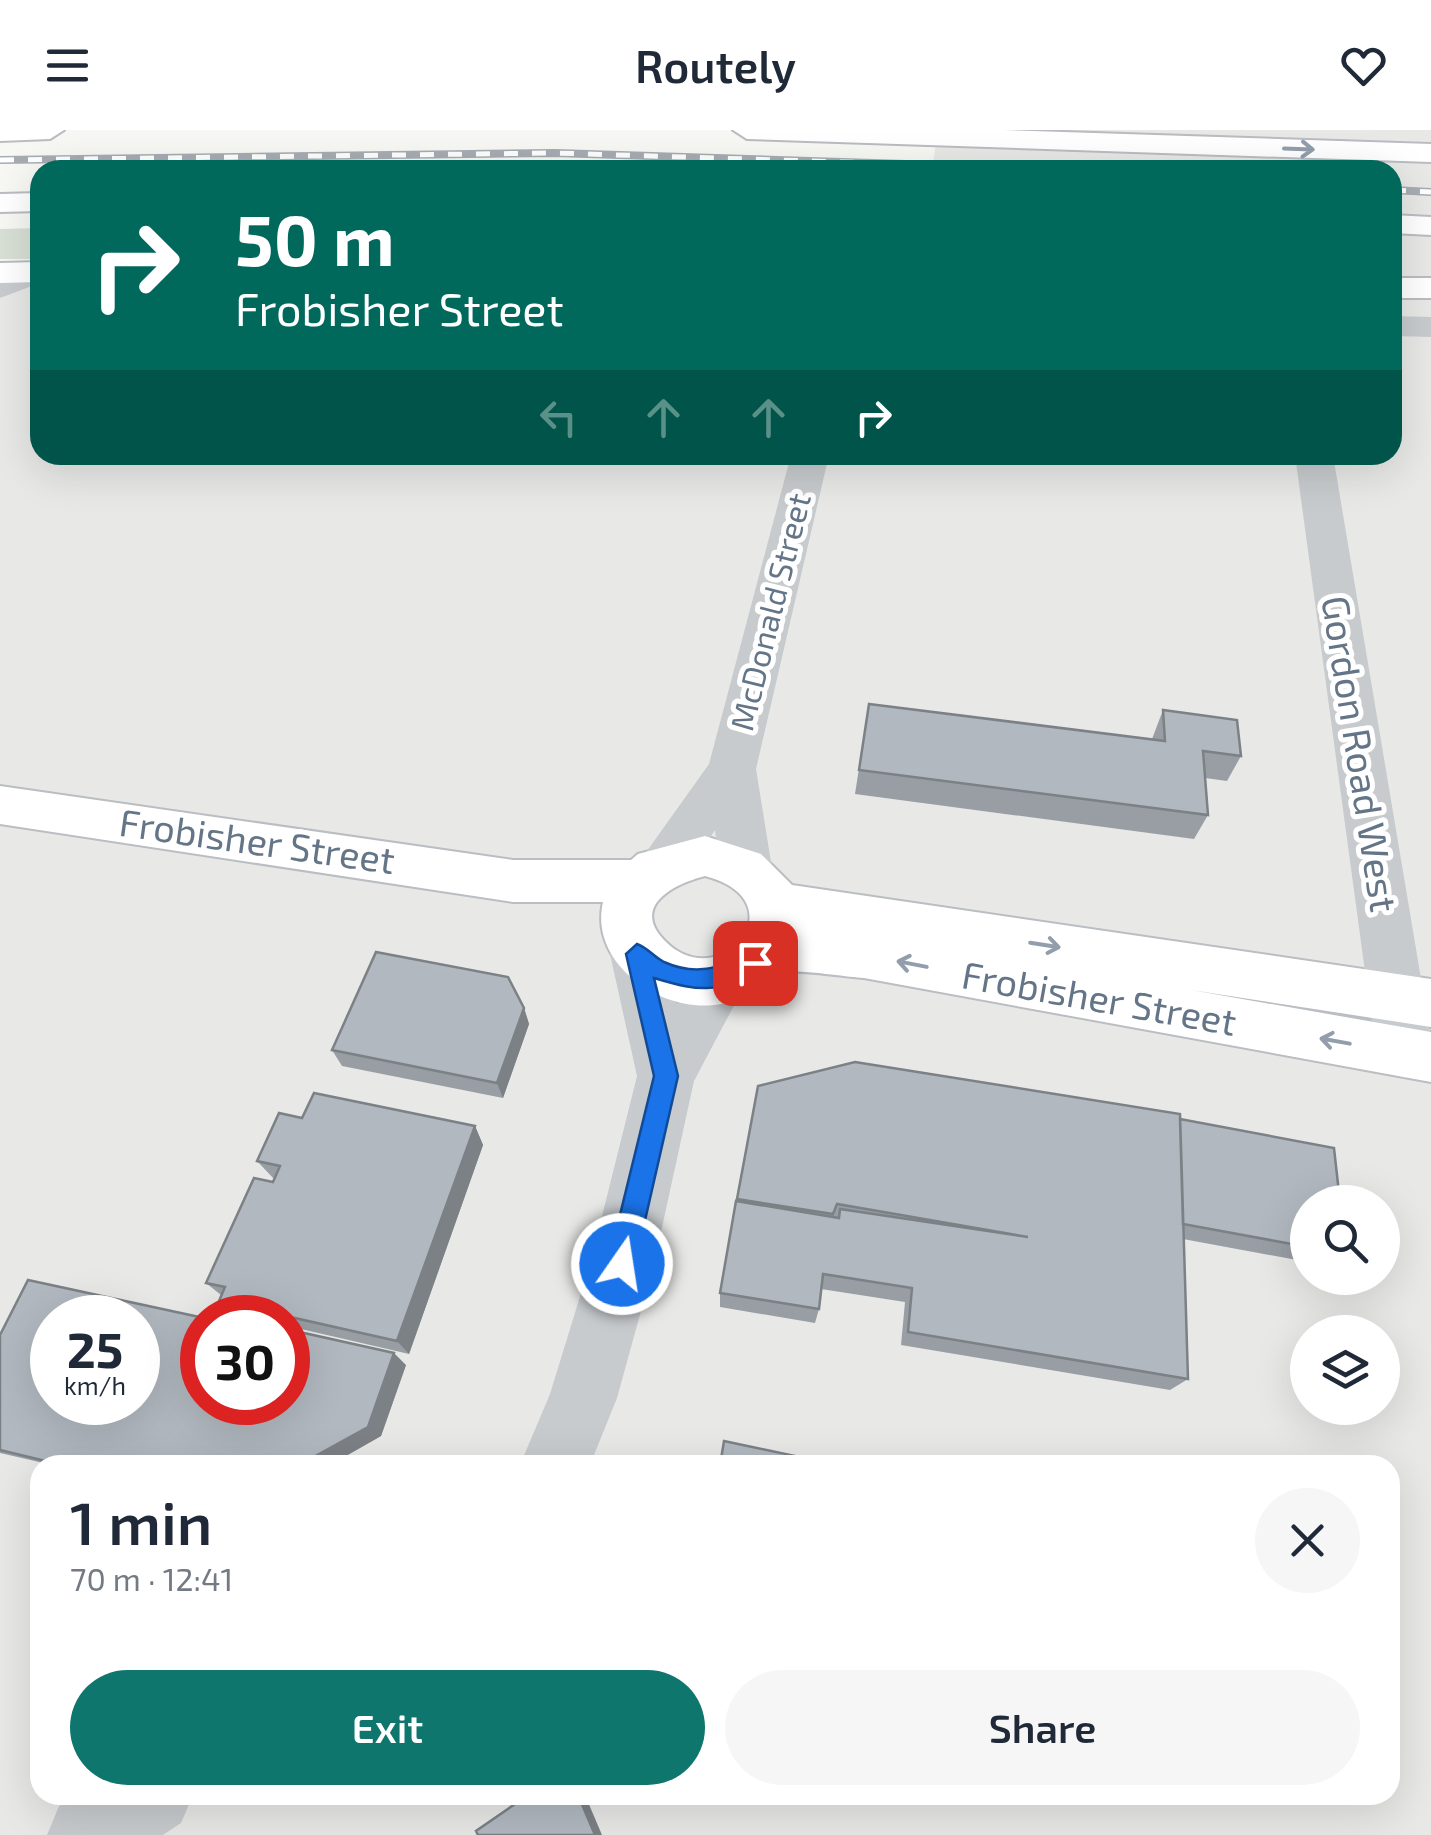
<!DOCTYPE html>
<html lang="en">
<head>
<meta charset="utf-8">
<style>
  :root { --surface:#fff; --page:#f6f6f7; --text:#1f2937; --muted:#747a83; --accent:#0f766e }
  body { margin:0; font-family:"Exo 2",sans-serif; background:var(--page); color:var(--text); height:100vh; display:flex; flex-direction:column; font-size:38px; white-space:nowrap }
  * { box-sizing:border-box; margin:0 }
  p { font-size:32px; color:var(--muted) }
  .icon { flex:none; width:55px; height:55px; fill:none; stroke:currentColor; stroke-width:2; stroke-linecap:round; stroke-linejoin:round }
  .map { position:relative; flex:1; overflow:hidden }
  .drawer { position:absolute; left:30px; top:1325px; width:1370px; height:350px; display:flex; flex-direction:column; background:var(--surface); border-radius:30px; box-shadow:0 10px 40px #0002 }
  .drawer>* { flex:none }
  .banner { position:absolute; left:30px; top:30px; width:1372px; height:305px; border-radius:30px; box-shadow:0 10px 40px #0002; background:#00695c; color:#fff; overflow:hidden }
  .controls { position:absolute; left:1290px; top:1055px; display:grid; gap:20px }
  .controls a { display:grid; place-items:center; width:110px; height:110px; border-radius:50%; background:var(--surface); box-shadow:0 10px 40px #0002; font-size:50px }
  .speed { position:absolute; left:30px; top:1165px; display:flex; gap:20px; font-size:50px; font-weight:700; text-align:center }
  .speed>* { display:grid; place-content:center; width:130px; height:130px; border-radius:50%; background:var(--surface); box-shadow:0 10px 40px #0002; line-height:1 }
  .speed small { font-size:25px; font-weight:400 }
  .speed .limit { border:15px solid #d22; background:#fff; color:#111 }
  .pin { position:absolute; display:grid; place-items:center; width:85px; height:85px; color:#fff; margin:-42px; border-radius:20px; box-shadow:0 5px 15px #0006 }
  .me { position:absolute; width:110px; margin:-55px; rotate:13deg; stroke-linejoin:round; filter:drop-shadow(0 0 8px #0008) }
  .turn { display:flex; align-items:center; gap:35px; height:210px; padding:0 40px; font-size:45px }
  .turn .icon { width:130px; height:130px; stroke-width:2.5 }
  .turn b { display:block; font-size:70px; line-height:85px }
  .lanes { display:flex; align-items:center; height:95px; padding:0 40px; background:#0003; justify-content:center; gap:50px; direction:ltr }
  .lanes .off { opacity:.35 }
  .round { display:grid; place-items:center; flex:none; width:105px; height:105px; border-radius:52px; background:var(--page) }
  .head { display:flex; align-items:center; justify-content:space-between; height:170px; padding:0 40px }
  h1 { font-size:60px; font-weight:600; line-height:75px }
  .action { display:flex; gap:20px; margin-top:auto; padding:20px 40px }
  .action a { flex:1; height:115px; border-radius:60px; background:var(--accent); color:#fff; font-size:40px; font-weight:600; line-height:115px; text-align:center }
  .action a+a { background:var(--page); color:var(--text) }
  header { display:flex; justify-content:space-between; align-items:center; height:130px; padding:0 40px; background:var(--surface); font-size:45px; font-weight:600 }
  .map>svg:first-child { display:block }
</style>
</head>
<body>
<header><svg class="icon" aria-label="menu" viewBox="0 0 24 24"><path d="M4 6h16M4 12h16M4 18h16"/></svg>Routely<svg class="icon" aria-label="heart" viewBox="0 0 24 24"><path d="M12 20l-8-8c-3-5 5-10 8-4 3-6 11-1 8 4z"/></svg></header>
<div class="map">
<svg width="1431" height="1705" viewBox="0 0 1431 1705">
  <rect width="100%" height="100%" fill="#f7f8f4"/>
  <path fill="#e8e9e7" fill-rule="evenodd" d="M938,0H1431V1705H0V151L40,150V325H1392V40H932ZM1308,1072H1382V1148H1308ZM52,1188H138V1272H52ZM202,1188H288V1272H202ZM1308,1202H1382V1278H1308ZM40,1335H1390V1665H40Z"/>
  <path fill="#d8e0d5" d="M40,98V129H0V99Z"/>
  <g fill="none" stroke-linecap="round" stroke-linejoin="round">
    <g stroke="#babec2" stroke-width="4">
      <path id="major" d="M0,656L513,730H631L638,724L705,706L761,724L792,755L1431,849V897L1191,860L1431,902V952L864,848C845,847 794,838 779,843C760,850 745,868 725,873C667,888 588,836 603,772H513L0,694ZM705,746C801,771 720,867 665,811C630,776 674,754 705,746Z"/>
    </g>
    <g stroke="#b9bcc0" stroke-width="4">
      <path id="highway" d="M0,0H64L50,9L0,11Z
        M733,0H1004L1431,14V32L747,9Z
        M40,63V81L0,82V64Z
        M1392,85L1431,87V105L1392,103Z
        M40,132V152L0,153V133Z
        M1392,148H1431V168H1392Z"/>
    </g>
    <path fill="#c7cbce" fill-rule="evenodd" d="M40,133V153L0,168V146Z
      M1392,186L1431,187V207L1392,206Z
      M791,325H829L756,639L772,738L764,752L746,758L728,752L720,738L715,700C696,729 684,762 645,749L637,735L709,634Z
      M1295,325H1333L1431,908V929L1425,941L1405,948L1385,941L1376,923Z
      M637,801L656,808L677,875L702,833L721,826L740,833L748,849L694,951L654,1134L617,1268L590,1335H520L550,1264L590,1134L637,946L610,824L618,808Z
      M78,1665H193L181,1693L163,1705H47L59,1676Z"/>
    <use href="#major" fill="#fff" fill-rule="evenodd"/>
    <use href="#highway" fill="#fff" fill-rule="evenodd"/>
    <g stroke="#a7acb3" stroke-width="8">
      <path id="rail" d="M0,30L555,23L1098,40
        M1392,60L1431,62"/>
    </g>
    <use href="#rail" stroke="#fff" stroke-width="5" stroke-dasharray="14" stroke-linecap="butt"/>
  </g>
  <path fill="#989ea4" d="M869,574L1152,609L1163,580L1241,626L1227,651L1205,648L1208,685L1194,709L855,664Z
    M524,878L529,894L503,968L342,936L332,920Z
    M758,956L1180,989L1308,1072V1132L1183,1109L1188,1249L1170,1260L901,1215L905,1172L821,1159L819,1179L815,1193L720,1177V1163L736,1071Z
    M302,988L475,996L483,1015L409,1224L288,1196V1188H251L237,1184L219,1171L221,1165L206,1153L274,1049L257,1031Z
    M0,1205L406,1235L381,1306L330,1335H52L0,1323Z"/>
  <path fill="#7c8186" d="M524,878L529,894L503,968L497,953Z
    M475,996L483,1015L409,1224L397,1211Z
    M394,1223L406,1235L381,1306L330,1335H299Z
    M578,1665H585L602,1705H595Z"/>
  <path fill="#b1b8bf" stroke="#7c8186" stroke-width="2.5" fill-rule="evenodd" d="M869,574L1165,611L1163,580L1237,590L1241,626L1203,621L1208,685L859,640Z
    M376,822L508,847L524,878L497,953L332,920Z
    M855,932L1180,984L1188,1249L908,1202L912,1158L823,1144L819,1179L720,1163L736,1071L839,1088L840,1079L1028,1107L837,1074L833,1084L737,1069L758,956Z
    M314,963L475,996L397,1211L219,1171L225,1157L206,1153L254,1048L273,1052L280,1036L257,1031L279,983L302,988Z
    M1180,989L1334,1018L1340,1072H1308V1117L1183,1094Z
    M28,1150L204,1188H202V1272H288V1205L301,1208L304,1203L394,1223L368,1297L299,1335H62L0,1320V1205ZM52,1188H138V1272H52Z
    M724,1311L828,1333V1335H720Z
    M528,1665H578L595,1705H478L476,1701Z"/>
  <defs><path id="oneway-shaft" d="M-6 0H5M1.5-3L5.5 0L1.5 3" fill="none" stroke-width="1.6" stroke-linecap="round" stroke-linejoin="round" transform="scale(2.5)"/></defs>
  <g stroke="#929eac">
    <use href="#oneway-shaft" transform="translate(1299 19) rotate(2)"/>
    <use href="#oneway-shaft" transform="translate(1045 815) rotate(9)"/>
    <use href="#oneway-shaft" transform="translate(912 834) rotate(-169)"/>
    <use href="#oneway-shaft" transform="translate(1335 911) rotate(-170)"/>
  </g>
  <path fill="#1a73e8" stroke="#114b97" stroke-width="2.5" d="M637,814C648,818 654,827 664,832C700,848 721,835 755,824L766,833L763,840C716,862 704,863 654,848L678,946L635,1134L631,1143L622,1146L612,1143L608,1134L654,946L626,824Z"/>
  <g text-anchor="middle" stroke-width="10" stroke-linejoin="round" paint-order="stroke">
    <g font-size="32" fill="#647588" stroke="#fff">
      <text transform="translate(771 482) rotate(-76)" y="11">McDonald Street</text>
    </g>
    <g font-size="38" fill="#647588" stroke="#fff">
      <text transform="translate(1359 624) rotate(81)" y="13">Gordon Road West</text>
      <text transform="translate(257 712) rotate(8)" y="13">Frobisher Street</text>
      <text transform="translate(1099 869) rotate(10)" y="13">Frobisher Street</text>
    </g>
  </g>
</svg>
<div class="controls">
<a><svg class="icon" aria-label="search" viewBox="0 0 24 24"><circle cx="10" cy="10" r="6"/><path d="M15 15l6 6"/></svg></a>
<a><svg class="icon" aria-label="layers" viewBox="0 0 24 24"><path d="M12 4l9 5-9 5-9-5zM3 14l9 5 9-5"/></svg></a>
</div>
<div class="speed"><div>25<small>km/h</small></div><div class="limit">30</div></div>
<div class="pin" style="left:755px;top:833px;background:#d93025"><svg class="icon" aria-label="arrive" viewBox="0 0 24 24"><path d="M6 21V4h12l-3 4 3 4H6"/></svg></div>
<svg class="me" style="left:622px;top:1134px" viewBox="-20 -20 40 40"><circle r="17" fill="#1a73e8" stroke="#fff" stroke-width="3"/><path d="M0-11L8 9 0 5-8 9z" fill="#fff"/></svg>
<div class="banner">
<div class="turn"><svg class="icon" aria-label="right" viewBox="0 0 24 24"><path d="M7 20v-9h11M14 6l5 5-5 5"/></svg><div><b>50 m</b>Frobisher Street</div></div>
<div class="lanes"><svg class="icon off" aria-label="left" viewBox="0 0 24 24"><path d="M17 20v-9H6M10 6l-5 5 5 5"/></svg><svg class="icon off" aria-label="ahead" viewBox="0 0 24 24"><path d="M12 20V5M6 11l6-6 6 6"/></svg><svg class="icon off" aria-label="ahead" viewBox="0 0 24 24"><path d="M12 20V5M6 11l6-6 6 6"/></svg><svg class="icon" aria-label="right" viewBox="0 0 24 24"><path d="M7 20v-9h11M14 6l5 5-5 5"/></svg></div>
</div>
<section class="drawer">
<div class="head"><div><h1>1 min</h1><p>70 m · 12:41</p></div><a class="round"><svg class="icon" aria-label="close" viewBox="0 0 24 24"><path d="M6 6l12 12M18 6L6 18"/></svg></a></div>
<div class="action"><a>Exit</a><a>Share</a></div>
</section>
</div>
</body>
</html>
